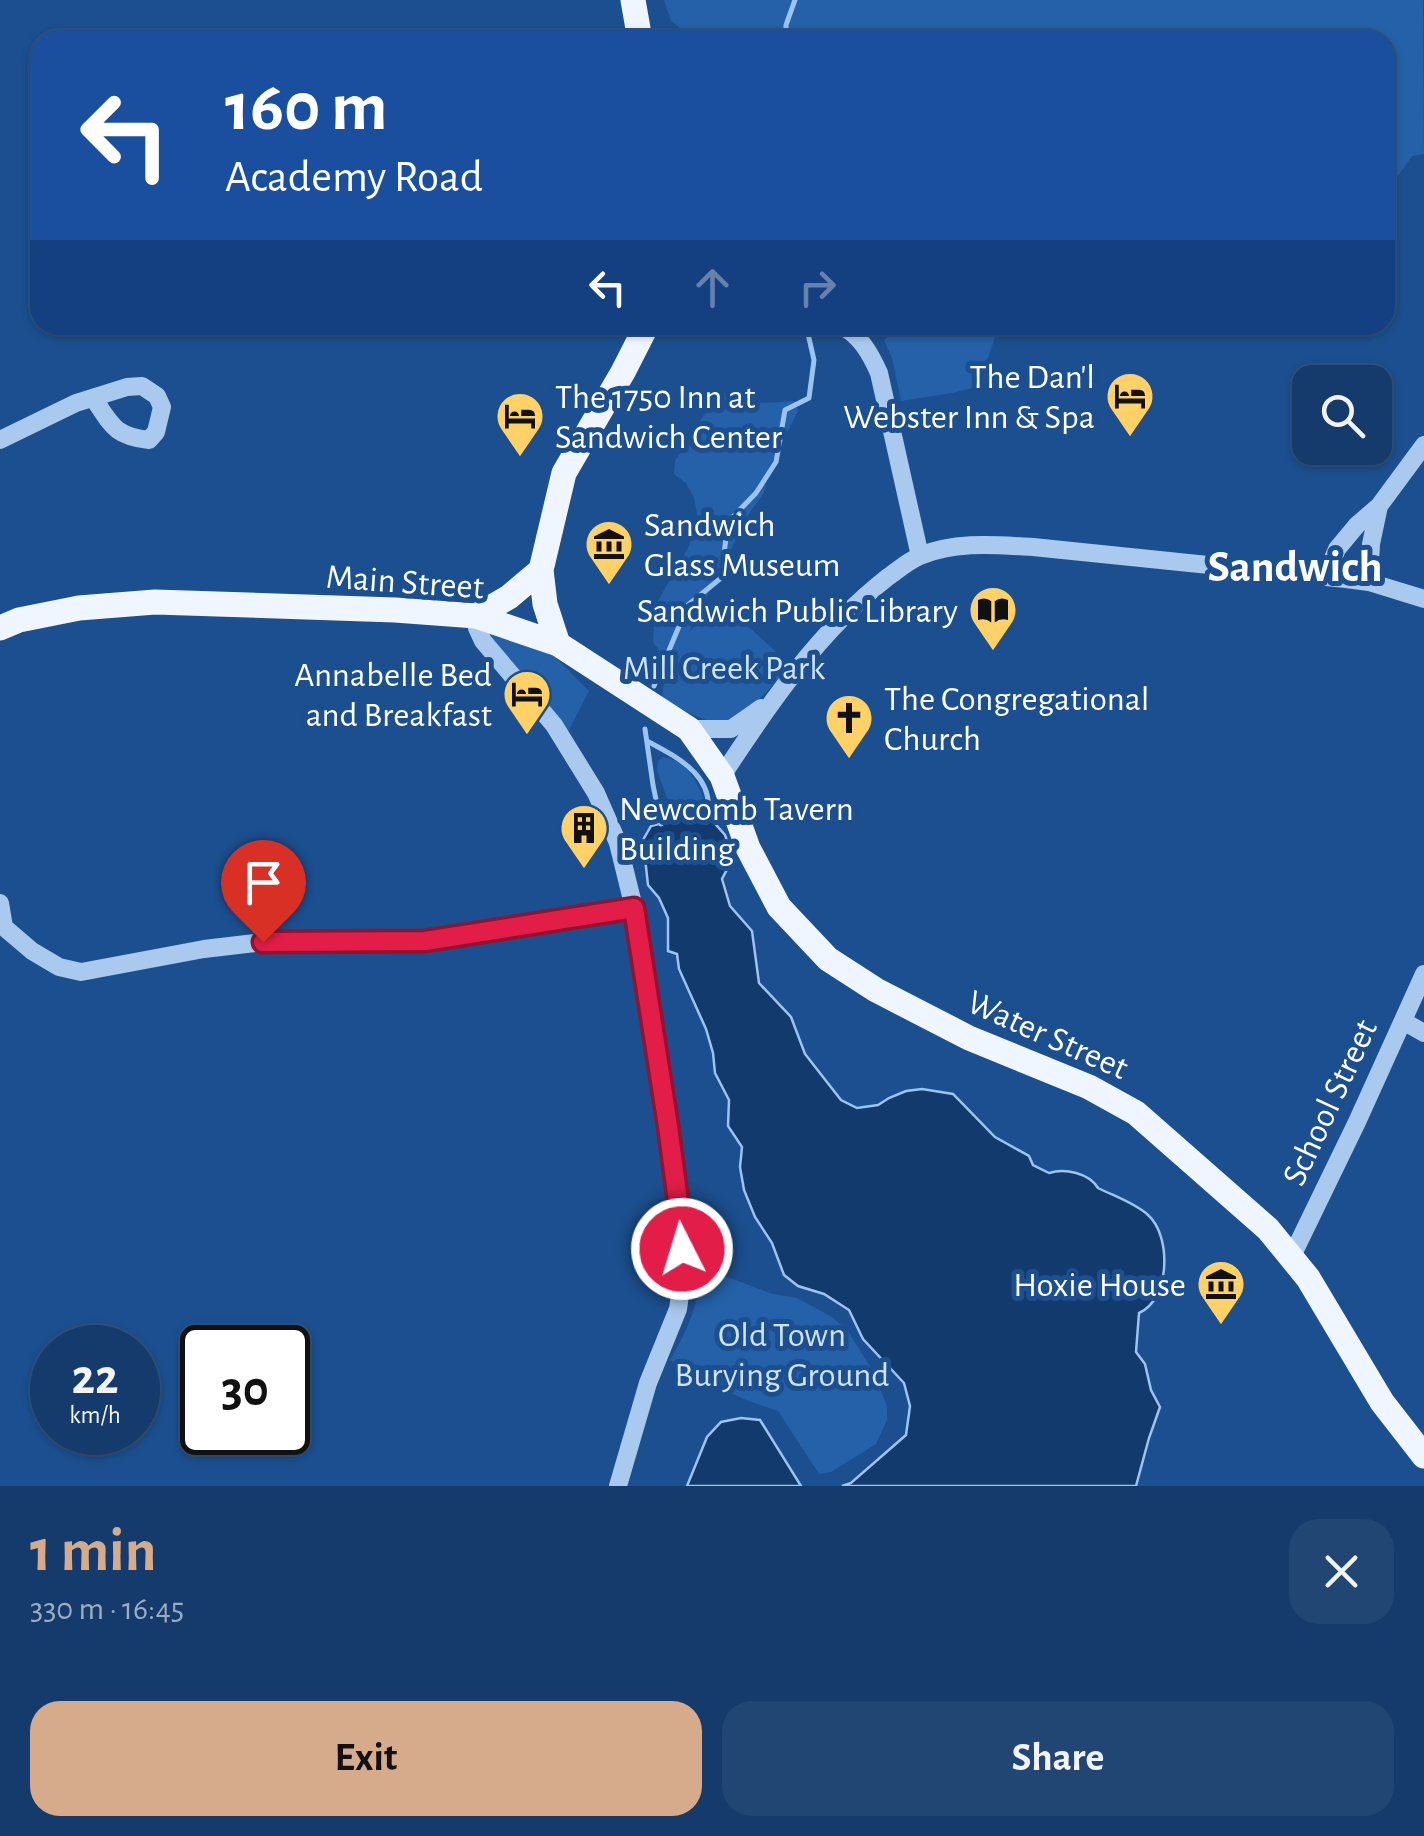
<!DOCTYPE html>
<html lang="en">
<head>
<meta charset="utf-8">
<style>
  :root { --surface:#143b6b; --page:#214673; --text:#f1f3f6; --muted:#9dadc1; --line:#33557e; --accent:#d6ab8b }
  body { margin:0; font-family:"Alegreya Sans",sans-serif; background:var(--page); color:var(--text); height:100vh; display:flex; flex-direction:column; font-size:38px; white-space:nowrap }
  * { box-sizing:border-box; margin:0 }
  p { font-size:32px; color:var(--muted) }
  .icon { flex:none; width:55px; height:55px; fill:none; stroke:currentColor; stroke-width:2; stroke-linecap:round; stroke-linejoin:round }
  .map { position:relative; height:1486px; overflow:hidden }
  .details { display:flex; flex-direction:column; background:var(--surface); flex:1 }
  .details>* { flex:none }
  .top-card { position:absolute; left:30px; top:30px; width:1365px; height:305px; border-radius:30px; box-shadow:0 2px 8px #0004,0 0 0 2px var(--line); background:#1a4fa0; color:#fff; overflow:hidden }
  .controls { position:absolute; left:1292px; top:365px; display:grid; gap:20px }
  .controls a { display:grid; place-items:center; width:100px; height:100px; border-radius:20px; background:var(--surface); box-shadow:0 2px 8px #0004,0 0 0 2px var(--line); font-size:50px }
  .speed { position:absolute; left:30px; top:1325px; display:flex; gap:20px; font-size:50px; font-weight:700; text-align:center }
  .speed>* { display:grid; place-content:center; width:130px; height:130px; border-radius:50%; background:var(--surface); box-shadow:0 2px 8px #0004,0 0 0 2px var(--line); line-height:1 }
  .speed small { font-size:25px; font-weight:400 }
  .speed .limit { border:5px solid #111; border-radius:15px; background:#fff; color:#111 }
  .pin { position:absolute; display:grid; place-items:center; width:85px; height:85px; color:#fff; margin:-102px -42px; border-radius:50% 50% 50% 0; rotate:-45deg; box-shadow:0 0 10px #0007 }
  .pin .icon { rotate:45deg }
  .me { position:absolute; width:110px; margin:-55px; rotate:355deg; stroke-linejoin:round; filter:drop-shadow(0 0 8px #0008) }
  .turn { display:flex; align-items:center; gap:35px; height:210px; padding:0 30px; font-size:45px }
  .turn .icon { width:130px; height:130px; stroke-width:2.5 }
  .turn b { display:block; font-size:70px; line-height:85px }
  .lanes { display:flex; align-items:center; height:95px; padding:0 30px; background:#0003; justify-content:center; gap:50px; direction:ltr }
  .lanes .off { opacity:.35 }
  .round { display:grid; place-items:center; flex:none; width:105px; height:105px; border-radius:30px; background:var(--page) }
  .headline { display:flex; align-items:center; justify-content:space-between; height:170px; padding:0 30px }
  h1 { font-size:60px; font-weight:700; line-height:75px; color:var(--accent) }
  .cta { display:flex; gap:20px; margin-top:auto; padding:20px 30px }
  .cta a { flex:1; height:115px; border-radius:30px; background:var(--accent); color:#111; font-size:40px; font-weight:700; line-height:115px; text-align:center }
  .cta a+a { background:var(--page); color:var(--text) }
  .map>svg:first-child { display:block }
</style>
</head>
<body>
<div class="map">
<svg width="1424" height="1486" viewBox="0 0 1424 1486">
  <rect width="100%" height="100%" fill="#1b4f8f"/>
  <path fill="#2461a8" d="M664,0H1423L1424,154L1412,156L1398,176L1385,169V40H690L685,32L671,21Z
    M900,325H999L986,364L993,383L952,393L901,401L892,358L884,340Z
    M723,392C752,406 763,403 793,401L798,411L769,469L764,493L750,512L689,632L715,607L742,621L791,665C775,683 741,725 714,722C703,721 674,705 662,700L665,673L674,657L662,655L653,642L655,606L689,546L698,519L694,498L686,483L674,474L675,461L715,397Z
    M487,632L549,651L589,691L568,732L487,638Z
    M663,757C686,760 698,782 705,803L670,807L657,770L658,761Z
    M703,1268L773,1294L797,1298L832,1317L848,1331L874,1373L887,1406V1420L876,1444L831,1472L819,1474L778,1411L746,1400L709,1383L670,1360C689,1328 697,1306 703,1268Z"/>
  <path fill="#123a6d" stroke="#9cc4f0" stroke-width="2.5" d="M689,816L709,817L725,835L733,858L722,879L730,906L752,931L759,983L791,1017L805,1054L841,1100L857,1108L878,1105L889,1098L906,1091L922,1089L953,1094L995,1137L1029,1156L1033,1165L1049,1173C1065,1168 1089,1173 1098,1188C1114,1196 1135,1203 1148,1215C1172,1236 1170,1300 1139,1313L1136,1352L1145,1364L1151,1390L1160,1407L1149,1438L1136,1486H842L851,1483L906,1435L910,1406L904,1383L863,1339L849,1310L824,1294L798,1286L784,1275L772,1243L755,1217L744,1190L740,1167L742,1147L728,1126L729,1100L715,1073L713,1053L706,1029L679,969L677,954L668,951V918L659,898L648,885L643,840L651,826Z
    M741,1418L760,1420L801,1486H687L707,1437L721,1422Z"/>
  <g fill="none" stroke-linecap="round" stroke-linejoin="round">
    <path stroke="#9cc4f0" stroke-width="5" d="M786,40V25L795,0
      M654,686L688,605L721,578L728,522L756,493L776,462L785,410L809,398L814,360L806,325
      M645,729L653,785L661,824
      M647,741C679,758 719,778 706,822"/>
    <path stroke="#a9c9ee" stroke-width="18" d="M840,325C860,335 870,353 879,373L920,556
      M0,440L76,403L127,387L142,386L157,396L162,407L156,432L149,440C115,436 112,426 94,399
      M1325,577L1337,549L1357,525L1379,506L1424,445
      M1369,582L1371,544L1379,506
      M476,616L477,628L483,641L554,725L596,793L618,843L634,908L653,1021L681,1224L683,1274L678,1309L648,1383L618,1486
      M689,729H731L761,708
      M722,776C768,705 820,630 888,577C898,570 908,561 920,556C955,541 996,545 1033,547L1346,579L1369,582L1424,599
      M0,903L4,927L32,951L59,967L81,972L204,949L263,942L425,941L634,908
      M1403,1021L1424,1033
      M1292,1256L1357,1122L1424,974"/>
    <path stroke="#f0f6ff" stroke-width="25" d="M633,0L640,40
      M476,616L509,597L541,570
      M0,628L19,620L79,608L155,602L395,610L476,616L558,644L689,729L722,776L748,848L779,907L828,959L876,990L969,1038L1089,1087L1136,1113L1268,1229L1308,1278L1382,1402L1424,1456
      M558,644L545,604L541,570L564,473L623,372L647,325"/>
  </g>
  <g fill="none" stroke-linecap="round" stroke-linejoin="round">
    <g stroke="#92132f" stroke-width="25">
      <path id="route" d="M263,942L425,941L634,908L668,1126L681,1224L682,1249"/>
    </g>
    <use href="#route" stroke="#e11d48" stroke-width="18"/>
  </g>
  <defs>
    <g id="hotel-pin" transform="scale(2.5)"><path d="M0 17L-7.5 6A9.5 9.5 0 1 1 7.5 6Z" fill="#ffd166" stroke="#1b4f8f"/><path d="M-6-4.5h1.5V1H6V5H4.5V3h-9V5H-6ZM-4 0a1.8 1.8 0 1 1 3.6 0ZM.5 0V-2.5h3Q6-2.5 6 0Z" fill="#111"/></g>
    <g id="museum-pin" transform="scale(2.5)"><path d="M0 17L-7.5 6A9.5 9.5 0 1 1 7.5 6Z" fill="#ffd166" stroke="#1b4f8f"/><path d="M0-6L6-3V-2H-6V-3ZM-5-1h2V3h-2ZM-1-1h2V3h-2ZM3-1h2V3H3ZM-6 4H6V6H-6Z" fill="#111"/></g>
    <g id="library-pin" transform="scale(2.5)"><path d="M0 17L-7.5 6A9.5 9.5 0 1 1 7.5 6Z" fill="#ffd166" stroke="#1b4f8f"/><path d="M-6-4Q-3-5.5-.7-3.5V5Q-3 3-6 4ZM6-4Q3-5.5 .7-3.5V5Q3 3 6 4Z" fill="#111"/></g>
    <g id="church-pin" transform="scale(2.5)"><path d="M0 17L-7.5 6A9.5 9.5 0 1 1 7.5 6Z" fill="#ffd166" stroke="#1b4f8f"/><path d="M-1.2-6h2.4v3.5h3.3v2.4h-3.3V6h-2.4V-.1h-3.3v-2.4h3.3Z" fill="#111"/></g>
    <g id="building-pin" transform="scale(2.5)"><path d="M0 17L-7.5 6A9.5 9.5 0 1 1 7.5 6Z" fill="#ffd166" stroke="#1b4f8f"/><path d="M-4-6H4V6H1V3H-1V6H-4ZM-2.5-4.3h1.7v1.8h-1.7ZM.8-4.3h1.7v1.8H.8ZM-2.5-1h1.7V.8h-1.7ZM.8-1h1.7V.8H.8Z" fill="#111"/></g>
  </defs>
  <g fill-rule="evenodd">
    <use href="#hotel-pin" x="1130" y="396"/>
    <use href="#hotel-pin" x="520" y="416"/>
    <use href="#museum-pin" x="609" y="544"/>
    <use href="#library-pin" x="993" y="610"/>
    <use href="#hotel-pin" x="527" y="694"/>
    <use href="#church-pin" x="849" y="718"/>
    <use href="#building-pin" x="584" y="828"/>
    <use href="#museum-pin" x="1221" y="1284"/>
  </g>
  <g text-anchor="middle" stroke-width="10" stroke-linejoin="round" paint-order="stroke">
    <g font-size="35" fill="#fff" stroke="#1b4f8f" text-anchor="end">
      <text x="1095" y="388">The Dan'l<tspan x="1095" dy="40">Webster Inn &amp; Spa</tspan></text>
      <text x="555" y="408" text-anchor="start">The 1750 Inn at<tspan x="555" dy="40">Sandwich Center</tspan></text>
      <text x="644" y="536" text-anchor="start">Sandwich<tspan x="644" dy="40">Glass Museum</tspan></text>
      <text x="958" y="622">Sandwich Public Library</text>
      <text x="492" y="686">Annabelle Bed<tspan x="492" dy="40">and Breakfast</tspan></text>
      <text x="884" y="710" text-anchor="start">The Congregational<tspan x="884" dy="40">Church</tspan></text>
      <text x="619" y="820" text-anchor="start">Newcomb Tavern<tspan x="619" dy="40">Building</tspan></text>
      <text x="1186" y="1296">Hoxie House</text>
    </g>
    <g font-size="35" fill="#fff" stroke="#1b4f8f">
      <text transform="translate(405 581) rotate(4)" y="12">Main Street</text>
      <text transform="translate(1048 1034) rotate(24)" y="12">Water Street</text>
      <text transform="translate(1329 1102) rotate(-65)" y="12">School Street</text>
    </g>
    <g font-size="35" fill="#cfe3fa" stroke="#1b4f8f">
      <text x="724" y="679">Mill Creek Park</text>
      <text x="782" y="1346">Old Town<tspan x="782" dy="40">Burying Ground</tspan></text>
    </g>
    <g font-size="45" font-weight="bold" fill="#fff" stroke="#1b4f8f">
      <text x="1295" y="581">Sandwich</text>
    </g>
  </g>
</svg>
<div class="controls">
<a><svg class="icon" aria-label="search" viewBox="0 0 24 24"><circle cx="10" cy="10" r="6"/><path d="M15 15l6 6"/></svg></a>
</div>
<div class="speed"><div>22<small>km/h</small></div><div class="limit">30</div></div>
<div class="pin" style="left:263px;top:942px;background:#d93025"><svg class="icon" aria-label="arrive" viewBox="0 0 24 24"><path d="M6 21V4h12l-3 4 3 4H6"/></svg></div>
<svg class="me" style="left:682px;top:1249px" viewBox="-20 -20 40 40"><circle r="17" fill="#e11d48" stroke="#fff" stroke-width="3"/><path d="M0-11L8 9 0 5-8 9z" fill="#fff"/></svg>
<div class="top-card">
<div class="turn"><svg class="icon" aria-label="left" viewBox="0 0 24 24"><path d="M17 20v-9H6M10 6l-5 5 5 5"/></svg><div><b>160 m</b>Academy Road</div></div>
<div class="lanes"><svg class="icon" aria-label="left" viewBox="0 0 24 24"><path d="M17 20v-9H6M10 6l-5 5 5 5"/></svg><svg class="icon off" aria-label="ahead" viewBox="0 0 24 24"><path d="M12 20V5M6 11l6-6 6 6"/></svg><svg class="icon off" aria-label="right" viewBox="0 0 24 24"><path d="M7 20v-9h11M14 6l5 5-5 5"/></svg></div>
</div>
</div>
<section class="details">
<div class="headline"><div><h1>1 min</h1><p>330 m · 16:45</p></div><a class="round"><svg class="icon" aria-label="close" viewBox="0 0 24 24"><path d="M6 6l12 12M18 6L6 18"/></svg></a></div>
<div class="cta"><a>Exit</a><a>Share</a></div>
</section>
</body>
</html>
